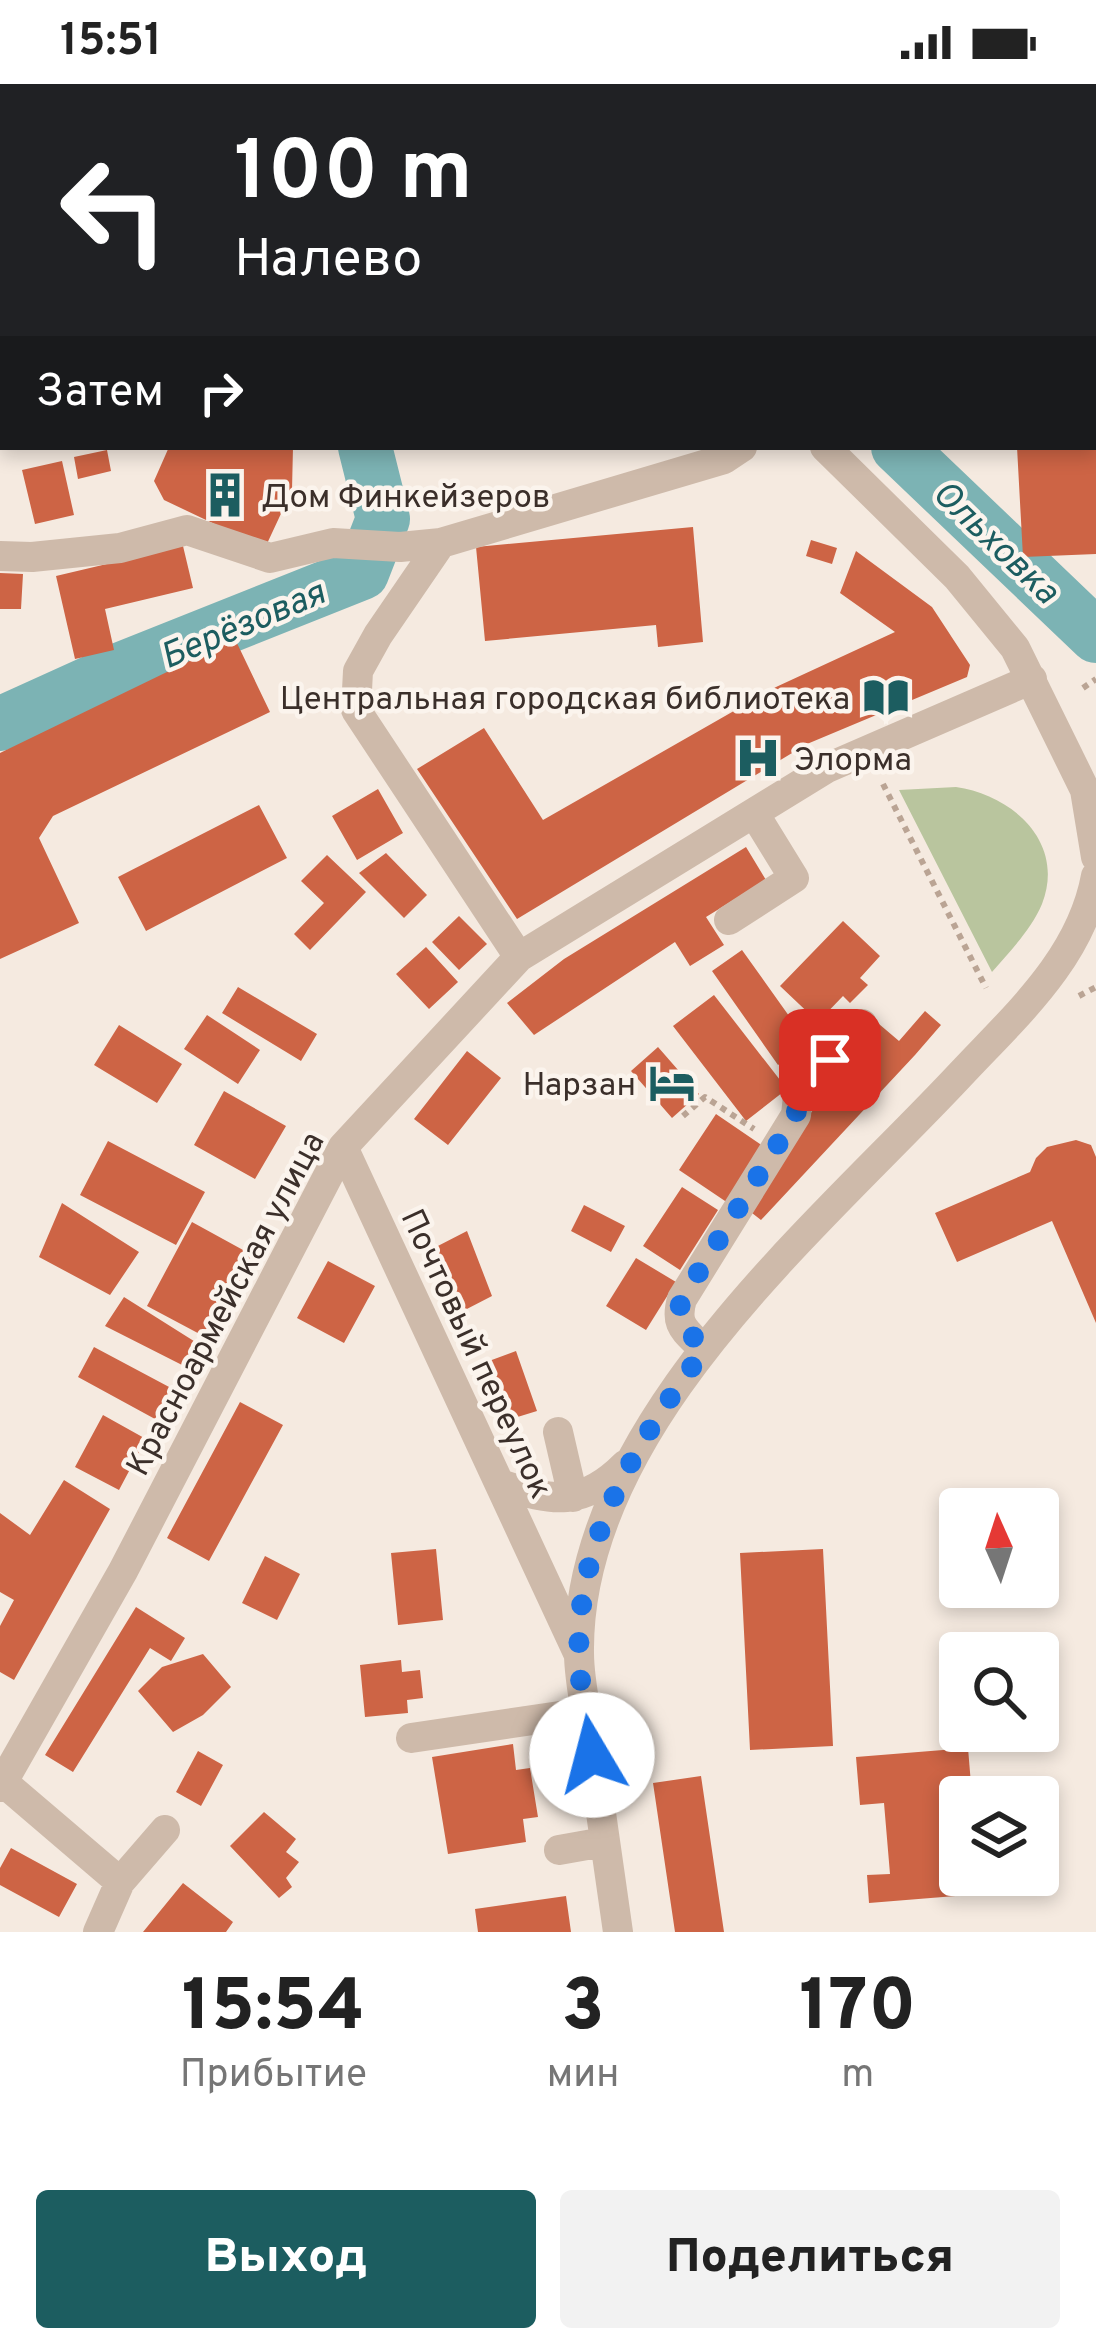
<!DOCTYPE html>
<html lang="ru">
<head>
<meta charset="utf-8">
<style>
  :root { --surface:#fff; --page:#f2f2f2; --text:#222; --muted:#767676; --accent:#1c5d60 }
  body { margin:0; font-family:Overpass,sans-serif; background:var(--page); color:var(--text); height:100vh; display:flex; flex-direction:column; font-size:45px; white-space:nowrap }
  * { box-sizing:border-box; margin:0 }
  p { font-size:39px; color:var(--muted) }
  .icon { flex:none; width:66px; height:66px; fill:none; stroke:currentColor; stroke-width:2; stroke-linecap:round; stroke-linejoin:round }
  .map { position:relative; height:1848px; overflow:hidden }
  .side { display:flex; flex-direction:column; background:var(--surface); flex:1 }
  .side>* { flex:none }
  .hud { position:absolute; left:0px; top:0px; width:1098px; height:366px; box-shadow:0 6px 18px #0003; background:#202124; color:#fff; overflow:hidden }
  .needle { width:78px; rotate:357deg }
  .controls { position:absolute; left:939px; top:1404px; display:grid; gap:24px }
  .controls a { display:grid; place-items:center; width:120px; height:120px; border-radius:12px; background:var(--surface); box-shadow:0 6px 18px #0003; font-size:60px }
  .pin { position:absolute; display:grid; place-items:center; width:102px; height:102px; color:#fff; margin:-51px; border-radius:24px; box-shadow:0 6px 18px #0006 }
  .me { position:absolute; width:132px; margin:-66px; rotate:352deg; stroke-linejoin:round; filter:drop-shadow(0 0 9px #0008) }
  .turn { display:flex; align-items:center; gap:42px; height:252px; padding:0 36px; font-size:54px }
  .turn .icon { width:156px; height:156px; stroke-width:2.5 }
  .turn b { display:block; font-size:84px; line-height:102px }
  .then { display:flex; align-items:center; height:114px; padding:0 36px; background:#0003; gap:24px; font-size:45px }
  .eta { display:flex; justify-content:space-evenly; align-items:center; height:204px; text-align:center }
  .eta b { font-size:72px; font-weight:800; line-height:84px }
  .button { display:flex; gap:24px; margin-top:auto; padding:24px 36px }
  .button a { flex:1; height:138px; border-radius:12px; background:var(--accent); color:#fff; font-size:48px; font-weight:800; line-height:138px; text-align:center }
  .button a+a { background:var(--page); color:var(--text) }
  .status { display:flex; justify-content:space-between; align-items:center; height:84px; padding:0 60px; background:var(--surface); direction:ltr }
  .status svg { height:33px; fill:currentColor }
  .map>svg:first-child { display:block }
</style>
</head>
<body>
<div class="status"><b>15:51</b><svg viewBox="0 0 49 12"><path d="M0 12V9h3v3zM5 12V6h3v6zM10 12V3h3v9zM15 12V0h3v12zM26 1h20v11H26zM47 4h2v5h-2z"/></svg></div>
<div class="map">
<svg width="1096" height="1848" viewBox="0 0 1096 1848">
  <rect width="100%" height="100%" fill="#f5eae0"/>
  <path fill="#b9c59e" d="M956,703C1012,711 1066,758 1042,820C1031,846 1010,867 992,888L899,706Z"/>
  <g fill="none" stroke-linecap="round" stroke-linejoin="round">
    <path stroke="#7cb3b4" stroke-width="54" d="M168,0L170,3
      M866,0L867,3
      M898,363L1096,552
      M0,640L121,585L362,489L383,435L365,363"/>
  </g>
  <path fill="#cd6445" d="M169,363H293L292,406L265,464L164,416L154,397Z
    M1017,363H1096V470L1023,473Z
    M107,366L111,387L78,395L74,373Z
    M62,377L74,431L35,440L22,386Z
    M693,443L703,558L658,563L656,541L485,557L476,463Z
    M811,456L837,464L832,480L806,472Z
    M183,462L193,504L105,525L114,566L75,575L56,492Z
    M856,467L932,523L970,581L967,593L807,660L517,835L417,685L484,644L543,736L776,603L895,548L840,509Z
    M0,489L23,490L21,525H0Z
    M235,555L270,628L53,732L39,754L79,839L0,875V669Z
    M378,705L403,749L357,776L332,732Z
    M259,721L287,774L146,847L118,793Z
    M746,763L766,796L706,833L724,861L690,882L675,858L534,951L507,919L564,875Z
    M386,769L427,811L404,834L359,789Z
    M327,771L366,808L310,866L294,850L324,819L301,797Z
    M459,832L487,860L459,886L432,858Z
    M843,837L880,872L860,894L868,901L850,919L843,912L818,938L780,902Z
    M426,863L458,898L429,925L396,890Z
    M742,866L809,960L778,981L712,887Z
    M238,903L317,950L301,977L222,929Z
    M714,911L787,1005L746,1037L673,942Z
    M925,927L941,941L915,971L761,1136L743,1122L813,1026L805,1019L879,940L899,957Z
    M207,931L260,966L238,1000L184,965Z
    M119,941L182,980L157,1019L94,981Z
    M658,963L699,1010L672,1034L631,987Z
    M467,967L501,994L448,1061L414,1035Z
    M224,1007L286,1042L255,1095L194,1061Z
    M716,1030L766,1064L728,1119L679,1086Z
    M1076,1056L1091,1061L1096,1073V1239L1052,1137L957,1178L935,1129L1030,1088L1036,1074L1047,1063Z
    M108,1057L205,1108L176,1161L80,1111Z
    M682,1103L718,1126L680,1186L643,1162Z
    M62,1119L139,1168L110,1211L39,1173Z
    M584,1121L625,1142L611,1168L571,1147Z
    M192,1138L254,1172L209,1255L147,1222Z
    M467,1147L492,1212L461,1228L432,1165Z
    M636,1174L676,1198L646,1246L606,1222Z
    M328,1177L375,1202L344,1259L297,1234Z
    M124,1213L197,1259L184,1282L105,1242Z
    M94,1263L171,1304L155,1335L78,1293Z
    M516,1267L537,1327L511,1335L489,1277Z
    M240,1318L283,1341L209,1477L167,1454Z
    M103,1331L146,1355L119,1406L75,1383Z
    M64,1396L110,1425L14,1596L0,1588V1542L14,1516L0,1508V1429L30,1451Z
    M436,1465L443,1536L398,1541L391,1469Z
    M823,1465L833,1662L750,1666L740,1469Z
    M265,1472L300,1490L277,1536L242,1519Z
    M136,1523L185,1554L171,1577L150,1564L73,1688L45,1671Z
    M203,1570L231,1603L203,1631L173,1648L138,1607L162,1583Z
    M401,1576L402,1588L420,1586L423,1614L407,1616L408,1629L365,1633L360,1581Z
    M513,1660L516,1686L530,1684L538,1733L523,1735L526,1758L448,1770L432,1673Z
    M968,1664L972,1712L949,1714L955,1784H960V1791H979L980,1810L869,1819L867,1791L890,1790L884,1719L860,1721L856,1673Z
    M198,1667L223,1681L201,1722L176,1708Z
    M701,1692L724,1848H675L653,1699Z
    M264,1728L296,1755L286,1768L299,1778L286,1794L292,1803L279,1814L230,1762Z
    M11,1764L77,1800L59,1833L0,1801V1784Z
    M183,1799L233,1838L226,1848H143Z
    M566,1812L571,1848H478L475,1825Z"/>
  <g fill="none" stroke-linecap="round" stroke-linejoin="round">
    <path stroke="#baa494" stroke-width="6" stroke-dasharray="6 6" stroke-linecap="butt" d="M842,0L843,3
      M1083,604L1096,595
      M883,700L986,904
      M1079,912L1096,903
      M683,1032L705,1013L754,1045"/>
    <path stroke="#cebaaa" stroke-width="30" d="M286,0L290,3
      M809,3V0
      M0,128L3,130
      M825,363L957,493L1015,564L1085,706L1096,773
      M441,459L378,551L358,587L356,626L519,873
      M0,472L32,473L120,464L187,446L270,474L333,459L400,463L441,459L724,375L742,363
      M729,836L794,794L754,729
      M343,1063L578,1569
      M704,1266C686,1246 674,1243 682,1215L796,1031L798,1012L862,940
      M558,1348L573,1413
      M500,1400C553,1418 583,1423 625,1381
      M411,1654L587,1628
      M4,1699L120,1798L98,1848
      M0,1703L123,1487L343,1063L519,873L827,684L1032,595
      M559,1766L604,1758
      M120,1798L165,1746
      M618,1848C609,1785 600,1722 591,1659C587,1630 579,1598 579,1569C576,1342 817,1144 960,991C1015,932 1081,875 1096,792"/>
  </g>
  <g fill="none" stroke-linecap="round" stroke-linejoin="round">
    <path stroke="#1a73e8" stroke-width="21" stroke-dasharray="0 37.8" d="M592,1671C588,1638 579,1603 579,1570C576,1455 639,1355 704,1266L677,1233L682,1215L796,1031L798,1012L830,976"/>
  </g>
  <defs>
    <g id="building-bare" transform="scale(3.6)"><path d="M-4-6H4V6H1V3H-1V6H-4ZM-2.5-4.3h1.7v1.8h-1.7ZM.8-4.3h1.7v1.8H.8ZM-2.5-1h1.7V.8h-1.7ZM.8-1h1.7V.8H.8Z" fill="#1c5d60" stroke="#fbf4ed" stroke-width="2.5" paint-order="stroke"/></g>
    <g id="library-bare" transform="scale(3.6)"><path d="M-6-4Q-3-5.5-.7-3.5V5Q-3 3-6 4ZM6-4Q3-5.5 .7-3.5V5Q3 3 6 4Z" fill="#1c5d60" stroke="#fbf4ed" stroke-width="2.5" paint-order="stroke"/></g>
    <g id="hospital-bare" transform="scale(3.6)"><path d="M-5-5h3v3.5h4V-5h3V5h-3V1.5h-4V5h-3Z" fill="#1c5d60" stroke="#fbf4ed" stroke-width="2.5" paint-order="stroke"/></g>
    <g id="hotel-bare" transform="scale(3.6)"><path d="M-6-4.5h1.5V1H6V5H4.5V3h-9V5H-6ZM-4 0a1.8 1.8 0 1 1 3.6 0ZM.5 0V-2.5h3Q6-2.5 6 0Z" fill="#1c5d60" stroke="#fbf4ed" stroke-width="2.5" paint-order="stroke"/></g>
  </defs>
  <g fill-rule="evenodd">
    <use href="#building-bare" x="225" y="411"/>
    <use href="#library-bare" x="886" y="613"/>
    <use href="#hospital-bare" x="758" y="674"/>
    <use href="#hotel-bare" x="672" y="999"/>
  </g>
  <g text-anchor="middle" stroke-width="9" stroke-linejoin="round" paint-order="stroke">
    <g font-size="33" fill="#3b2f2a" stroke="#fbf4ed" text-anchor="start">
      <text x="261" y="423">Дом Финкейзеров</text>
      <text x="850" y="625" text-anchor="end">Центральная городская библиотека</text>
      <text x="794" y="686">Элорма</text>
      <text x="636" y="1011" text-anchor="end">Нарзан</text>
    </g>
    <g font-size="33" fill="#3b2f2a" stroke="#fbf4ed">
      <text transform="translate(224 1219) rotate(-62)" y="12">Красноармейская улица</text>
      <text transform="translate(478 1269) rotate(65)" y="12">Почтовый переулок</text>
    </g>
    <g font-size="36" font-style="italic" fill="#1c5d60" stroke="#fbf4ed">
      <text transform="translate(997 457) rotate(44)" y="13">Ольховка</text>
      <text transform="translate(242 539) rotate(-23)" y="13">Берёзовая</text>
    </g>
  </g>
</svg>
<div class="controls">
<a><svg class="needle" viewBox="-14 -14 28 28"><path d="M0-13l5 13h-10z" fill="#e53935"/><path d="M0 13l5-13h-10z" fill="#767676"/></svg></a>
<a><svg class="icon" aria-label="search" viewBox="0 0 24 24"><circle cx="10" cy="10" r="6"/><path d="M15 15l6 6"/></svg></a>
<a><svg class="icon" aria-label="layers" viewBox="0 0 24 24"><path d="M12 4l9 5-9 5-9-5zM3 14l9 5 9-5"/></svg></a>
</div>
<div class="pin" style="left:830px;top:976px;background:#d93025"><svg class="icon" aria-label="arrive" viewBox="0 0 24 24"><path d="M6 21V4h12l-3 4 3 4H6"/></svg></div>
<svg class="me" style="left:592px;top:1671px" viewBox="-20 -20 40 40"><circle r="19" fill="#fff"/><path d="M0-13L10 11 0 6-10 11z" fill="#1a73e8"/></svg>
<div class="hud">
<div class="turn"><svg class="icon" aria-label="left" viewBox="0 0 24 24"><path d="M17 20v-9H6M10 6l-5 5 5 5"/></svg><div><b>100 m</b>Налево</div></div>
<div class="then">Затем<svg class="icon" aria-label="right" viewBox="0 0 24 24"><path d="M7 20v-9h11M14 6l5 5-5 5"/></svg></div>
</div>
</div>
<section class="side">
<div class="eta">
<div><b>15:54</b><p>Прибытие</p></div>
<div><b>3</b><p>мин</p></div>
<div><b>170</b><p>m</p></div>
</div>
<div class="button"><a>Выход</a><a>Поделиться</a></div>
</section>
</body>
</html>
